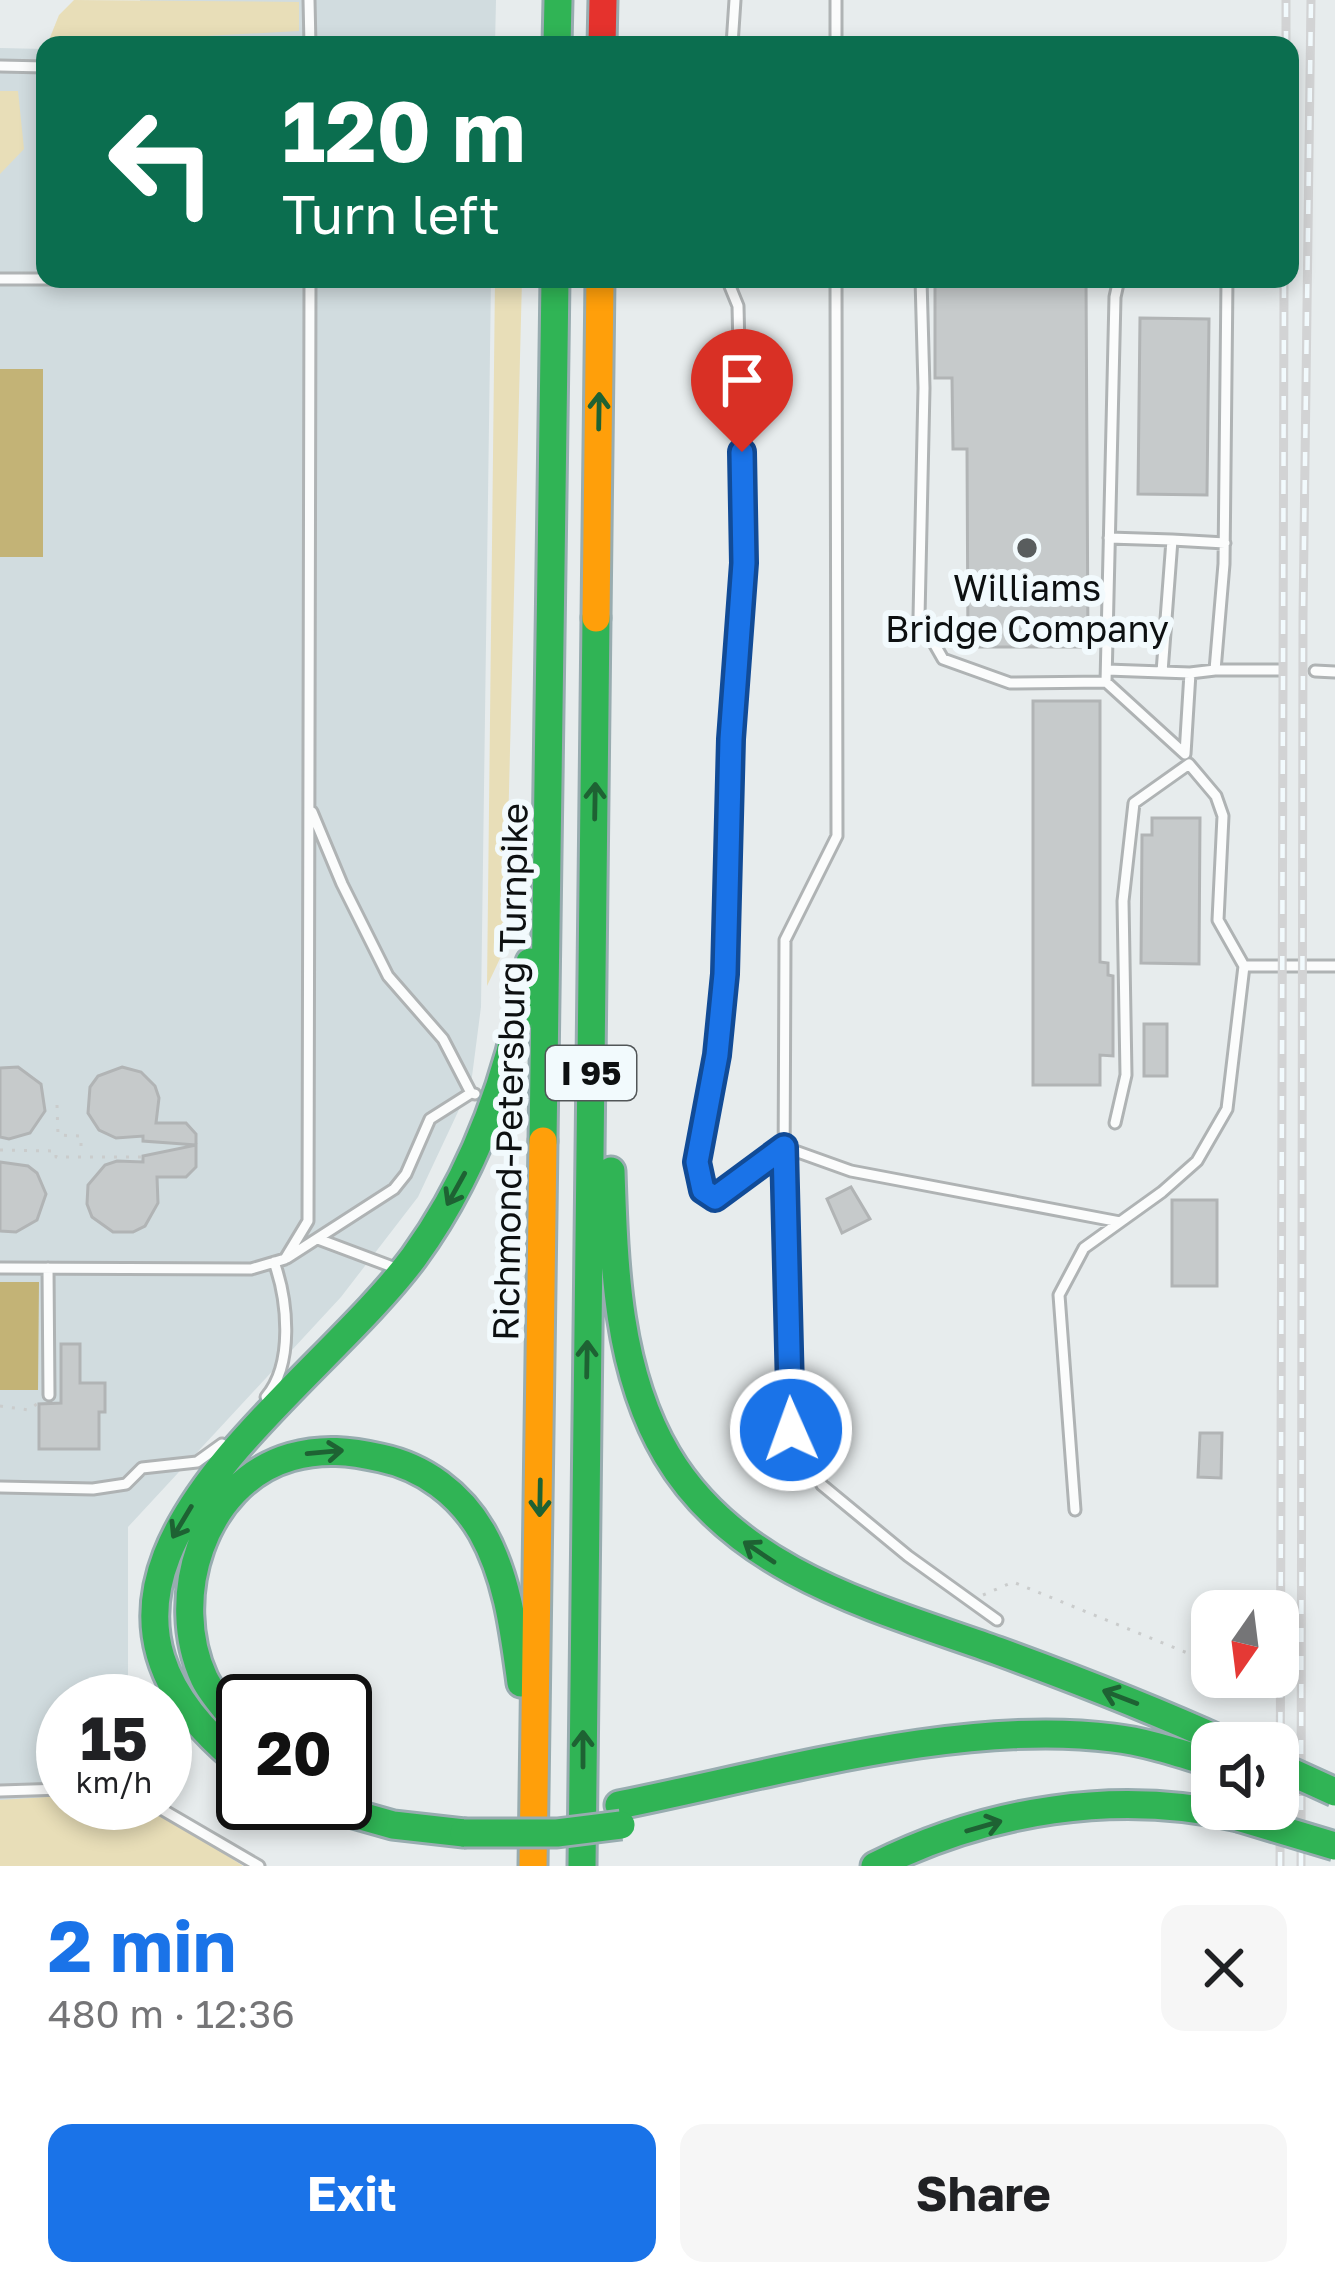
<!DOCTYPE html>
<html lang="en">
<head>
<meta charset="utf-8">
<style>
  :root { --surface:#fff; --page:#f6f6f6; --text:#202124; --muted:#757577; --accent:#1a73e8 }
  body { margin:0; font-family:"Golos Text",sans-serif; background:var(--page); color:var(--text); height:100vh; display:flex; flex-direction:column; font-size:45px; white-space:nowrap }
  * { box-sizing:border-box; margin:0 }
  p { font-size:39px; color:var(--muted) }
  .icon { flex:none; width:66px; height:66px; fill:none; stroke:currentColor; stroke-width:2; stroke-linecap:round; stroke-linejoin:round }
  .map { position:relative; height:1866px; overflow:hidden }
  .sheet { display:flex; flex-direction:column; background:var(--surface); flex:1 }
  .sheet>* { flex:none }
  .banner { position:absolute; left:36px; top:36px; width:1263px; height:252px; border-radius:24px; box-shadow:0 6px 18px #0003; background:#0b6e4f; color:#fff; overflow:hidden }
  .needle { width:78px; rotate:194deg }
  .fabs { position:absolute; left:1191px; top:1590px; display:grid; gap:24px }
  .fabs a { display:grid; place-items:center; width:108px; height:108px; border-radius:24px; background:var(--surface); box-shadow:0 6px 18px #0003; font-size:60px }
  .speed { position:absolute; left:36px; top:1674px; display:flex; gap:24px; font-size:60px; font-weight:700; text-align:center }
  .speed>* { display:grid; place-content:center; width:156px; height:156px; border-radius:50%; background:var(--surface); box-shadow:0 6px 18px #0003; line-height:1 }
  .speed small { font-size:30px; font-weight:400 }
  .speed .limit { border:6px solid #111; border-radius:18px; background:#fff; color:#111 }
  .pin { position:absolute; display:grid; place-items:center; width:102px; height:102px; color:#fff; margin:-123px -51px; border-radius:50% 50% 50% 0; rotate:-45deg; box-shadow:0 0 12px #0007 }
  .pin .icon { rotate:45deg }
  .me { position:absolute; width:132px; margin:-66px; rotate:358deg; stroke-linejoin:round; filter:drop-shadow(0 0 9px #0008) }
  .turn { display:flex; align-items:center; gap:42px; height:252px; padding:0 48px; font-size:54px }
  .turn .icon { width:156px; height:156px; stroke-width:2.5 }
  .turn b { display:block; font-size:84px; line-height:102px }
  .round { display:grid; place-items:center; flex:none; width:126px; height:126px; border-radius:24px; background:var(--page) }
  .head { display:flex; align-items:center; justify-content:space-between; height:204px; padding:0 48px }
  h1 { font-size:72px; font-weight:700; line-height:90px; color:var(--accent) }
  .action { display:flex; gap:24px; margin-top:auto; padding:24px 48px }
  .action a { flex:1; height:138px; border-radius:24px; background:var(--accent); color:#fff; font-size:48px; font-weight:700; line-height:138px; text-align:center }
  .action a+a { background:var(--page); color:var(--text) }
  .map>svg:first-child { display:block }
</style>
</head>
<body>
<div class="map">
<svg width="1335" height="1866" viewBox="0 0 1335 1866">
  <rect width="100%" height="100%" fill="#e7eced"/>
  <path fill="#d1dcdf" d="M140,0H496L495,45H140Z
    M0,48L45,49V279H491L481,1007L471,1084L418,1197L341,1297L128,1527V1701H63V1803L0,1809Z"/>
  <path fill="#e8deb8" d="M74,0L299,2V31L132,40L119,45H47L59,15Z
    M0,91H18L24,149L0,174Z
    M495,279H522L505,948L487,986Z
    M63,1796V1803L152,1806L243,1866H0V1800Z"/>
  <path fill="#c3b376" d="M0,369H43V557H0Z
    M0,1282H39L38,1390H0Z"/>
  <path fill="#c6cacb" stroke="#b1b4b5" stroke-width="3" d="M935,279H1086L1088,647H968L967,449H953L952,378H935Z
    M1140,318L1209,319L1207,495L1138,494Z
    M1033,701H1100V962L1108,963V975L1113,976V1056L1100,1055V1085H1033Z
    M1152,818H1200L1199,964L1141,963L1142,835H1152Z
    M1144,1024H1167V1076H1144Z
    M18,1067L41,1084L45,1111L30,1133L9,1139L0,1137V1068Z
    M122,1067L141,1072L155,1086L159,1098L156,1123H186L196,1134V1145L143,1141V1136L116,1138L99,1130L88,1113L90,1087L98,1076Z
    M196,1145V1167L186,1177H157L158,1203L145,1226L133,1232H113L92,1217L87,1204L88,1185L105,1165L117,1161L143,1162V1156Z
    M0,1162L28,1166L37,1173L46,1194L37,1220L16,1232L0,1231Z
    M851,1187L870,1219L842,1233L827,1199Z
    M1172,1200H1217V1286H1172Z
    M61,1344H80V1383H105V1412H99V1449H39V1404L61,1403Z
    M1200,1433H1222L1221,1478L1198,1477Z"/>
  <g fill="none" stroke-linecap="round" stroke-linejoin="round">
    <g stroke="#afb3b4" stroke-width="15">
      <path id="lane" d="M309,0L310,45
        M836,0V45
        M732,45L735,0
        M0,66L45,67
        M0,279H310
        M727,279L738,306L744,563L731,739L725,974L717,1055L697,1161L703,1190L714,1198L784,1147L851,1171L1120,1222
        M836,279L837,836L785,940L784,1180L791,1430L822,1485L908,1556L997,1620
        M921,279L924,388L919,617L943,659L1010,683L1106,682L1185,754
        M1109,538L1172,540L1162,672
        M1172,540L1225,543
        M1107,670L1190,673
        M1215,670H1279
        M1315,671L1335,672
        M1106,682L1115,297L1119,279
        M1185,754L1190,673L1215,670L1224,564L1227,279
        M312,812L342,884L388,976L443,1039L471,1093
        M1244,966H1335
        M318,1239L398,1269
        M287,1258L394,1189L406,1174L430,1119L471,1093L475,1094
        M0,1268L251,1269L285,1259L308,1221L310,279
        M48,1268L49,1395
        M266,1397C294,1364 288,1301 274,1262
        M0,1487L93,1489L126,1484L142,1468L197,1462L222,1444
        M1075,1510L1059,1295L1084,1248L1162,1192L1197,1161L1227,1109L1244,966L1218,920L1223,816L1216,796L1189,764L1134,803L1123,901L1126,1075L1115,1123
        M0,1791L63,1789
        M151,1803L259,1866"/>
    </g>
    <g stroke="#98acb0" stroke-width="33">
      <path id="fast" d="M557,45L558,0
        M543,1141L555,279
        M611,1171C614,1266 617,1371 667,1455C737,1573 877,1608 998,1651C1075,1679 1152,1709 1227,1743
        M243,1730C231,1714 213,1697 204,1678C168,1600 201,1483 291,1457C323,1448 350,1451 381,1458C424,1467 460,1494 482,1532C508,1578 514,1632 521,1683
        M243,1765C8,1578 304,1405 414,1257C478,1169 512,1068 530,962
        M315,1803L393,1825L464,1833
        M619,1805C770,1775 961,1718 1113,1738C1147,1742 1179,1753 1212,1763
        M582,1866L596,618
        M875,1866C987,1810 1116,1789 1238,1817"/>
    </g>
    <g stroke="#98acb0" stroke-width="33">
      <path id="slow" d="M596,618L600,279
        M533,1866L543,1141"/>
    </g>
    <g stroke="#98acb0" stroke-width="33">
      <path id="jam" d="M602,45L603,0"/>
    </g>
    <path stroke="#cacccc" stroke-width="3" stroke-dasharray="3 9" stroke-linecap="butt" d="M57,1105L58,1135L81,1136V1155
      M0,1150L56,1151V1157H143
      M0,1406L29,1410L38,1403
      M983,1595L1013,1582L1212,1663
      M1278,1666L1291,1667"/>
    <use href="#lane" stroke="#fbfcfc" stroke-width="9"/>
    <use href="#fast" stroke="#30b455" stroke-width="27"/>
    <use href="#slow" stroke="#ff9f0a" stroke-width="27"/>
    <use href="#jam" stroke="#e5322d" stroke-width="27"/>
    <g stroke="#d2d3d4" stroke-width="9">
      <path id="rail" d="M1286,45V0
        M1290,130L1294,52
        M1280,1866L1284,279
        M1301,1866L1303,616L1311,0"/>
    </g>
    <use href="#rail" stroke="#f2fafd" stroke-width="4.5" stroke-dasharray="14" stroke-linecap="butt"/>
    <g stroke="#98acb0" stroke-width="33" stroke-linecap="butt">
      <path id="fast-bridge" d="M1278,1766L1335,1792
        M1238,1817L1335,1846
        M464,1833H557L621,1825"/>
    </g>
    <use href="#fast-bridge" stroke="#30b455" stroke-width="27"/>
  </g>
  <defs><path id="oneway-shaft" d="M-6 0H5M1.5-3L5.5 0L1.5 3" fill="none" stroke-width="1.6" stroke-linecap="round" stroke-linejoin="round" transform="scale(3)"/></defs>
  <g stroke="#1e6233">
    <use href="#oneway-shaft" transform="translate(599 411) rotate(-89)"/>
    <use href="#oneway-shaft" transform="translate(595 801) rotate(-89)"/>
    <use href="#oneway-shaft" transform="translate(456 1189) rotate(119)"/>
    <use href="#oneway-shaft" transform="translate(587 1359) rotate(-89)"/>
    <use href="#oneway-shaft" transform="translate(325 1452) rotate(-5)"/>
    <use href="#oneway-shaft" transform="translate(540 1498) rotate(91)"/>
    <use href="#oneway-shaft" transform="translate(182 1522) rotate(121)"/>
    <use href="#oneway-shaft" transform="translate(759 1552) rotate(-146)"/>
    <use href="#oneway-shaft" transform="translate(1120 1697) rotate(-159)"/>
    <use href="#oneway-shaft" transform="translate(583 1749) rotate(-90)"/>
    <use href="#oneway-shaft" transform="translate(984 1826) rotate(-16)"/>
  </g>
  <g fill="none" stroke-linecap="round" stroke-linejoin="round">
    <g stroke="#114b97" stroke-width="30">
      <path id="route" d="M742,452L744,563L731,739L725,974L717,1055L697,1162L703,1190L715,1198L784,1147L791,1430"/>
    </g>
    <use href="#route" stroke="#1a73e8" stroke-width="21"/>
  </g>
  <circle fill="#595d5e" stroke="#f2fafd" stroke-width="4.5" cx="1027" cy="548" r="12"/>
  <g text-anchor="middle" stroke-width="12" stroke-linejoin="round" paint-order="stroke">
    <rect fill="#f2fafd" stroke="#525658" stroke-width="3" x="546" y="1046" width="90" height="54" rx="9"/>
    <g font-size="33" font-weight="bold" fill="#0d1011">
      <text x="591" y="1085">I 95</text>
    </g>
    <g font-size="36" fill="#0d1011" stroke="#f2fafd">
      <text x="1027" y="601">Williams<tspan x="1027" dy="41">Bridge Company</tspan></text>
    </g>
    <g font-size="36" fill="#0d1011" stroke="#f2fafd">
      <text transform="translate(510 1072) rotate(-89)" y="13">Richmond-Petersburg Turnpike</text>
    </g>
  </g>
</svg>
<div class="fabs">
<a><svg class="needle" viewBox="-14 -14 28 28"><path d="M0-13l5 13h-10z" fill="#e53935"/><path d="M0 13l5-13h-10z" fill="#757577"/></svg></a>
<a><svg class="icon" aria-label="sound" viewBox="0 0 24 24"><path d="M4 9h4l5-4v14l-5-4H4zM17 9q2 3 0 6"/></svg></a>
</div>
<div class="speed"><div>15<small>km/h</small></div><div class="limit">20</div></div>
<div class="pin" style="left:742px;top:452px;background:#d93025"><svg class="icon" aria-label="arrive" viewBox="0 0 24 24"><path d="M6 21V4h12l-3 4 3 4H6"/></svg></div>
<svg class="me" style="left:791px;top:1430px" viewBox="-20 -20 40 40"><circle r="17" fill="#1a73e8" stroke="#fff" stroke-width="3"/><path d="M0-11L8 9 0 5-8 9z" fill="#fff"/></svg>
<div class="banner">
<div class="turn"><svg class="icon" aria-label="left" viewBox="0 0 24 24"><path d="M17 20v-9H6M10 6l-5 5 5 5"/></svg><div><b>120 m</b>Turn left</div></div>
</div>
</div>
<section class="sheet">
<div class="head"><div><h1>2 min</h1><p>480 m · 12:36</p></div><a class="round"><svg class="icon" aria-label="close" viewBox="0 0 24 24"><path d="M6 6l12 12M18 6L6 18"/></svg></a></div>
<div class="action"><a>Exit</a><a>Share</a></div>
</section>
</body>
</html>
